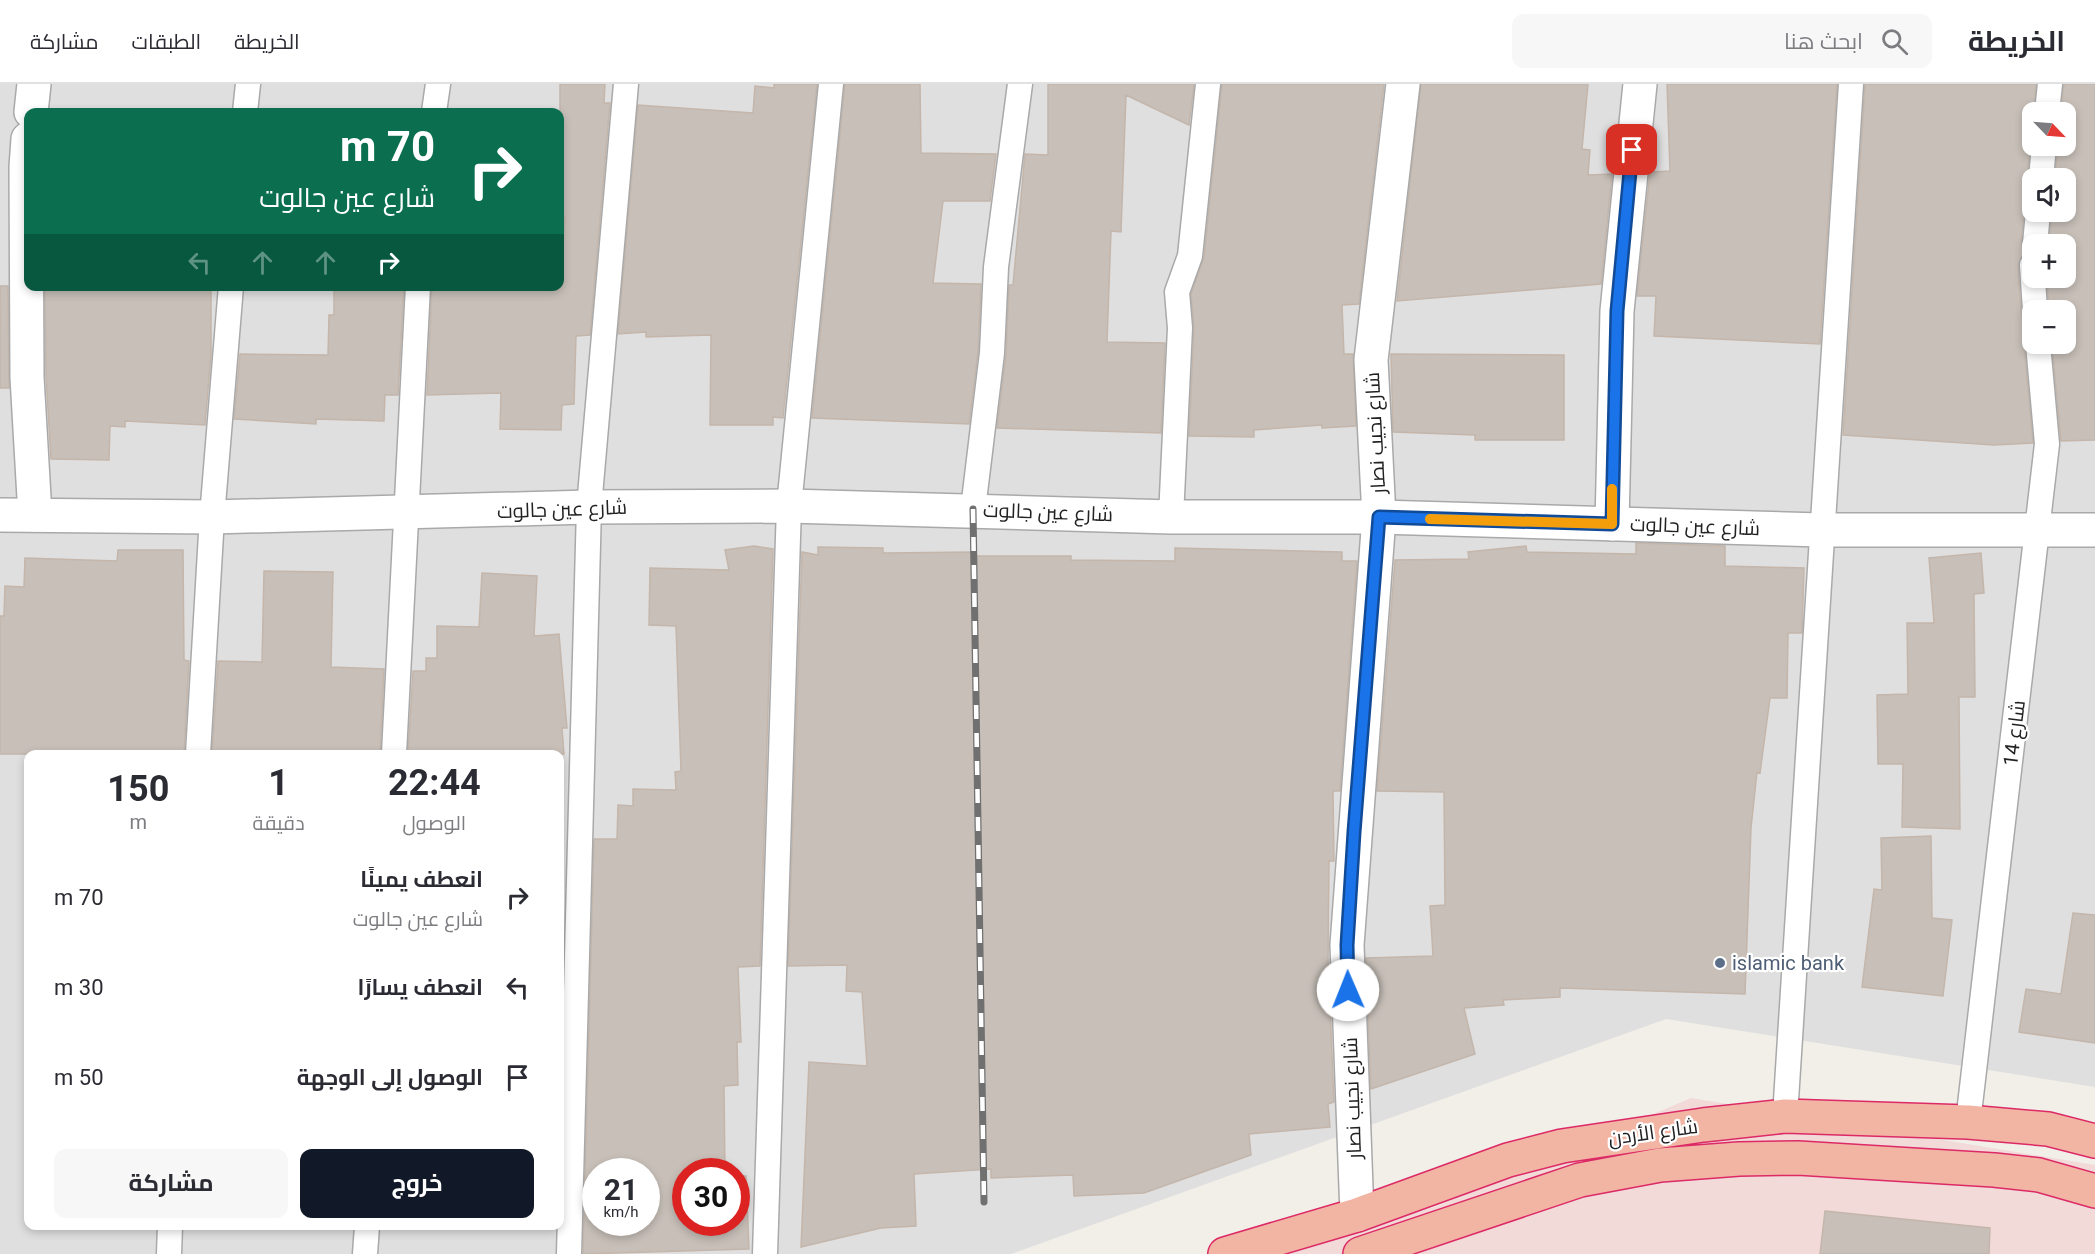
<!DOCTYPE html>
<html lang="ar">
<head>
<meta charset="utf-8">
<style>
  :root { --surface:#fff; --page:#f7f7f7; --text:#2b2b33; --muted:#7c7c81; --line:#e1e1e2; --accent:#111827 }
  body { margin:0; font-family:Roboto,Cairo,sans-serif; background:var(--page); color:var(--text); direction:rtl; height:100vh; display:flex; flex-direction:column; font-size:22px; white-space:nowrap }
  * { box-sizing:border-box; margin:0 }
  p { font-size:20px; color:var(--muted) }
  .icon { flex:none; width:33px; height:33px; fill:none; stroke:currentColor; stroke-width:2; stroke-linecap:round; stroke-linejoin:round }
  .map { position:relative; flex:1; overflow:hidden; direction:ltr }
  .drawer { position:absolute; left:24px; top:666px; width:540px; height:480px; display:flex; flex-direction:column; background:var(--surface); border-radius:12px; box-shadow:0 3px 9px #0003; direction:rtl }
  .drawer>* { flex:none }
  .guide { position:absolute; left:24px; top:24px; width:540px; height:183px; border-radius:12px; box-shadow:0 3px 9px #0003; direction:rtl; background:#0b6e4f; color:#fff; overflow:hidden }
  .needle { width:39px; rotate:115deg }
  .buttons { position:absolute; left:2022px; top:18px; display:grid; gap:12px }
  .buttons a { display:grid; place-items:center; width:54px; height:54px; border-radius:12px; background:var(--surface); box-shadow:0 3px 9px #0003; font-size:30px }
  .speed { position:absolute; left:582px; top:1074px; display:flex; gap:12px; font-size:30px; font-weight:700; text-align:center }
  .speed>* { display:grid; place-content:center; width:78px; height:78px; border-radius:50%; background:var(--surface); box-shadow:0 3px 9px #0003; line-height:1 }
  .speed small { font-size:15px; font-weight:400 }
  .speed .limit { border:9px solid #d22; background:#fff; color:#111 }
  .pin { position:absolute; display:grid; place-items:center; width:51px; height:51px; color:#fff; margin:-26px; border-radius:12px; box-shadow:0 3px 9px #0006 }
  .me { position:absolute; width:66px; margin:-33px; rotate:359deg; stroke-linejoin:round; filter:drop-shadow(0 0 4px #0008) }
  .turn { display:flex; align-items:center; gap:21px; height:126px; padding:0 30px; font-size:27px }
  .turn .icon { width:78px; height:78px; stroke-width:2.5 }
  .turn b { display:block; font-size:42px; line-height:51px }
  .lanes { display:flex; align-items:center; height:57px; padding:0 30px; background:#0003; justify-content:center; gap:30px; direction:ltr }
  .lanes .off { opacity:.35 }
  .eta { display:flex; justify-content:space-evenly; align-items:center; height:102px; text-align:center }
  .eta b { font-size:36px; font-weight:700; line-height:42px }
  .button { display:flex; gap:12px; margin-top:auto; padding:12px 30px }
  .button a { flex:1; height:69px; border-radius:12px; background:var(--accent); color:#fff; font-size:24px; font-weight:700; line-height:69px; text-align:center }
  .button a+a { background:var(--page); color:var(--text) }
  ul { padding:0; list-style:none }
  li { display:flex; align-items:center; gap:18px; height:90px; padding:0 30px }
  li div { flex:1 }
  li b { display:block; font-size:22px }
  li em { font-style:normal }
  header { display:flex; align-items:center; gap:36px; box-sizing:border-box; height:84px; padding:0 30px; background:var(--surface); border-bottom:2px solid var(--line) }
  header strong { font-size:28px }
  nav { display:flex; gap:33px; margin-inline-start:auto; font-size:21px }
  .search { width:420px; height:54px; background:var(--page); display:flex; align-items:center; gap:15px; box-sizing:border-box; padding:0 21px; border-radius:12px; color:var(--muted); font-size:22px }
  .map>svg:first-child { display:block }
</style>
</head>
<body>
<header>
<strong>الخريطة</strong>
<div class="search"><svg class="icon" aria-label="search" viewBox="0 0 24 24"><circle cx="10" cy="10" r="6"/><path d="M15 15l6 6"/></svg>ابحث هنا</div>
<nav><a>الخريطة</a><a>الطبقات</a><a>مشاركة</a></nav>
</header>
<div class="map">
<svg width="2095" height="1170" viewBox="0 0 2095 1170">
  <rect width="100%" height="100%" fill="#f2efe9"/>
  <path fill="#e0dfdf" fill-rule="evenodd" d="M0,0H2095V1003L1666,935L1011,1170H0ZM28,28H560V202H28ZM2032,28H2066V62H2032ZM2032,94H2066V128H2032ZM2032,160H2066V194H2032ZM2032,226H2066V260H2032ZM28,670H560V1142H28ZM596,1088H646V1138H596ZM686,1088H736V1138H686Z"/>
  <path fill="#f2dad9" d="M1691,1014L2095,1081V1170H1289L1440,1121Z"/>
  <path fill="#c7bfb8" stroke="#c4b6ab" stroke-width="1.5" fill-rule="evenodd" d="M560,0H605L604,19H610L590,251L576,252L574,320L562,321L561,346L500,345L501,309L427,311L432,202H560L565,132H560Z
    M774,0H817L783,334L773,333V341H710L711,251L646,253V248L618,250L638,21L753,29L755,2L774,4Z
    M845,0H920L921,69L996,70L990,117H943L933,199L981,200L978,268L969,340L812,334Z
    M1048,0H1194L1189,41L1126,11L1121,148L1111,147L1107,258L1165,259L1161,349L997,344L1006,271L1009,201H1013L1025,70L1048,71Z
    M1222,0H1384L1359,220L1342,221L1344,270H1353L1356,342L1322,344V341L1254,346V353L1189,352L1194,245L1191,210L1204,173Z
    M1421,0H1588L1582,65L1590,66L1588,91L1612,90L1601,200L1397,217Z
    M1667,0H1837L1820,260L1654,252L1656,212H1637L1650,88L1670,87Z
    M1865,0H2036L2027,93L2032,105V115L2024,127L2021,159L2024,169L2018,182L2021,228L2024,234L2032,240V247L2025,254L2024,261L2033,359L1994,361L1843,351Z
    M2064,0H2095V356L2061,357L2052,260H2066V226H2049L2047,194H2066V160H2049L2052,128H2066V94H2055L2058,62H2066V28H2061Z
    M0,202H8L9,304H0Z
    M45,202H211V270L205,341L125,337V343L110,342L109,376L51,375L46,292Z
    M334,202H404L398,311H385L384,337L316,335V340L234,335L240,270L328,271L329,231H334Z
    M1391,270L1564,271V356H1475V351L1393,348Z
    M1636,459L1725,462V482L1804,484L1802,549H1788L1787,614H1770L1760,689L1757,688L1751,744L1745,910L1560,904V913L1503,916L1504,921L1464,924L1475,970L1371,1005L1366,874L1433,872L1430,822L1445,821L1444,708L1377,707L1395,476L1469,475L1468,468L1526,462L1527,468L1636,470Z
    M754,462L773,465L760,882L738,883L741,958H737L738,1001L724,1002L725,1088H686V1138H736V1092H746L749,1165L583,1170L594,755H617L618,721L633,722V705L676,706L675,688L681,687L676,542L649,541L650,484L729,486L725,466ZM596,1088H646V1138H596Z
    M818,463L883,464V469L973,468V472H1071V476L1175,477V464L1342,468V477H1357L1340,707H1333L1334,777H1329L1328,876L1334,1018L1328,1020L1330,1043L1249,1050L1251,1071L1144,1109L1074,1112L1073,1091L991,1094V1085L914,1090L916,1142L881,1144L801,1163L809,978L867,982L862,908L846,907L847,881L788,882L802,468L818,471Z
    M118,466H183L184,576L189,577L184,670H0V532H4L5,502L24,503L25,474L117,477Z
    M1981,469L1984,509L1974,510L1975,613H1959L1960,745L1902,743L1903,680H1878L1877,611L1908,610L1907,539H1934L1929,474Z
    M264,487L333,488L331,583L384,585L380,670H212L218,577L262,578Z
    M482,489L537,492L534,552L559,550L567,644H562L564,670H408L413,587H426V574H437V542L479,543Z
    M1931,752L1932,834L1952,836L1943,912L1862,903L1874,805L1882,806L1881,754Z
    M2073,829L2095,831V959L2019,948L2026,905L2061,910Z
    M1825,1127L1990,1144L1989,1170H1820Z"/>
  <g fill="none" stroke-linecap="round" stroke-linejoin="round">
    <g stroke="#a9a9a9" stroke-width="27">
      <path id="service" d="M245,28L248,0
        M434,28L438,0
        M2047,28L2050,0
        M2041,94L2044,62
        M2035,160L2038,128
        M2032,181L2035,226
        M973,425L992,269L996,183L1020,0
        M1171,433L1180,244L1177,208L1190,172L1208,0
        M198,670L212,433L231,202
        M394,670L418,202
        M1785,1032L1851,0
        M1968,1038L2047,360L2038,260
        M169,1170L170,1142
        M365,1170L367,1142
        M569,1170L589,423L626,0
        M765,1170L789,422L831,0"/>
    </g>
    <g stroke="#a9a9a9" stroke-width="36">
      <path id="minor" d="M31,28L34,0
        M28,55L26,83L27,293L35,431
        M1612,440L1617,227L1640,0
        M1357,1131L1347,861L1379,433L1371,276L1403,0"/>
    </g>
    <g stroke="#a9a9a9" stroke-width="36">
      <path id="tertiary" d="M0,431L212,433L589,423L789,422L1171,433H1379L1821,446H2095"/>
    </g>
    <g stroke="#dc2a67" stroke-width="36">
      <path id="trunk" d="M1225,1170L1357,1131L1508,1076L1562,1062L1703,1041L1785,1032L1968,1038L2048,1045L2095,1057
        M1360,1170L1580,1096L1660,1081L1739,1075L1798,1074L1994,1086L2039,1091L2095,1107"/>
    </g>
    <use href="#service" stroke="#fff" stroke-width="24"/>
    <use href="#minor" stroke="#fff" stroke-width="33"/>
    <use href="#tertiary" stroke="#fff" stroke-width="33"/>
    <use href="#trunk" stroke="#f2b4a3" stroke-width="33"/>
    <g stroke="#707070" stroke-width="7">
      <path id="rail" d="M973,425L984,1118"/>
    </g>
    <use href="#rail" stroke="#fff" stroke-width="4.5" stroke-dasharray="14" stroke-linecap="butt"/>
  </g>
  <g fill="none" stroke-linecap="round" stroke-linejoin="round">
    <g stroke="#114b97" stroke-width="15">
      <path id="route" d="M1348,906L1347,861L1354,748L1379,433L1612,440L1617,227L1632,66"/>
    </g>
    <use href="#route" stroke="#1a73e8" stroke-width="10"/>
    <path stroke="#f59e0b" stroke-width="10" d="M1430,435L1612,440V405"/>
  </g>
  <circle fill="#5c6f8a" stroke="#fff" stroke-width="2" cx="1720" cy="879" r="6"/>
  <g text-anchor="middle" stroke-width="4.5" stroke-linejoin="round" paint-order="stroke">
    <g font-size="20" fill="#222" stroke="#fff">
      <text transform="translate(1375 349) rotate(-93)" y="7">شارع نجيب نصار</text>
      <text transform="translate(562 425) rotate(-2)" y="7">شارع عين جالوت</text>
      <text transform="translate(1048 428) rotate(2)" y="7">شارع عين جالوت</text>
      <text transform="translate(1695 442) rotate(2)" y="7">شارع عين جالوت</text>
      <text transform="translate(2014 649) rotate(-83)" y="7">شارع 14</text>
      <text transform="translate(1352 1014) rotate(-92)" y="7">شارع نجيب نصار</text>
      <text transform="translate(1653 1048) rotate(-8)" y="7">شارع الأردن</text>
    </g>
    <g font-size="20" fill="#4e5e75" stroke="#fff" text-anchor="start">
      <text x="1732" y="886">islamic bank</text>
    </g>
  </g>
</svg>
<div class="buttons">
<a><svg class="needle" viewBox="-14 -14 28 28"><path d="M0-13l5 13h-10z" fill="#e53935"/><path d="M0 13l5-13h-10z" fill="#7c7c81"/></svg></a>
<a><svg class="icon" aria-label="sound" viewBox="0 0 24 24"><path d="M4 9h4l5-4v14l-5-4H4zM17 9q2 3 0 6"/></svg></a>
<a>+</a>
<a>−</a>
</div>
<div class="speed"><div>21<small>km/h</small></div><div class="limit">30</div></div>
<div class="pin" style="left:1632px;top:66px;background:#d93025"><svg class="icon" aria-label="arrive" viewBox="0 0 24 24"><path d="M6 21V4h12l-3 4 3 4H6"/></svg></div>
<svg class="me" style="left:1348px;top:906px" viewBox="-20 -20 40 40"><circle r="19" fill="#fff"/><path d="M0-13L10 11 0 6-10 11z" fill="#1a73e8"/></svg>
<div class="guide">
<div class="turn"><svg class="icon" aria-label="right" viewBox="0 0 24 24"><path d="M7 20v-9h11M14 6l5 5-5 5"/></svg><div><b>70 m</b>شارع عين جالوت</div></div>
<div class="lanes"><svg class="icon off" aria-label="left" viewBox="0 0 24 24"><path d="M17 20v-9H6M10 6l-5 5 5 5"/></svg><svg class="icon off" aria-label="ahead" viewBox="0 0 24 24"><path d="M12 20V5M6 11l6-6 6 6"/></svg><svg class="icon off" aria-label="ahead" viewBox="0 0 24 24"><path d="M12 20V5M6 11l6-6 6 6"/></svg><svg class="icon" aria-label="right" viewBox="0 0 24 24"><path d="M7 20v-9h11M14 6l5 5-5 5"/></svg></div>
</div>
<section class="drawer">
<div class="eta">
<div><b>22:44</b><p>الوصول</p></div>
<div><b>1</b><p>دقيقة</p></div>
<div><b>150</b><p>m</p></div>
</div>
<ul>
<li><svg class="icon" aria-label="right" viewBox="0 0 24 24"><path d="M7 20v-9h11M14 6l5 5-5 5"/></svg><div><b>انعطف يمينًا</b><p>شارع عين جالوت</p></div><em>70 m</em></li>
<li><svg class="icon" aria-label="left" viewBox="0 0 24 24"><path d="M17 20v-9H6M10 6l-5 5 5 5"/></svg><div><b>انعطف يسارًا</b></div><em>30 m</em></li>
<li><svg class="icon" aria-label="arrive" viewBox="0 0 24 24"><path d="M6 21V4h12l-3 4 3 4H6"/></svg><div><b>الوصول إلى الوجهة</b></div><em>50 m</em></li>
</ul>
<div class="button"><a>خروج</a><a>مشاركة</a></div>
</section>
</div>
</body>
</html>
